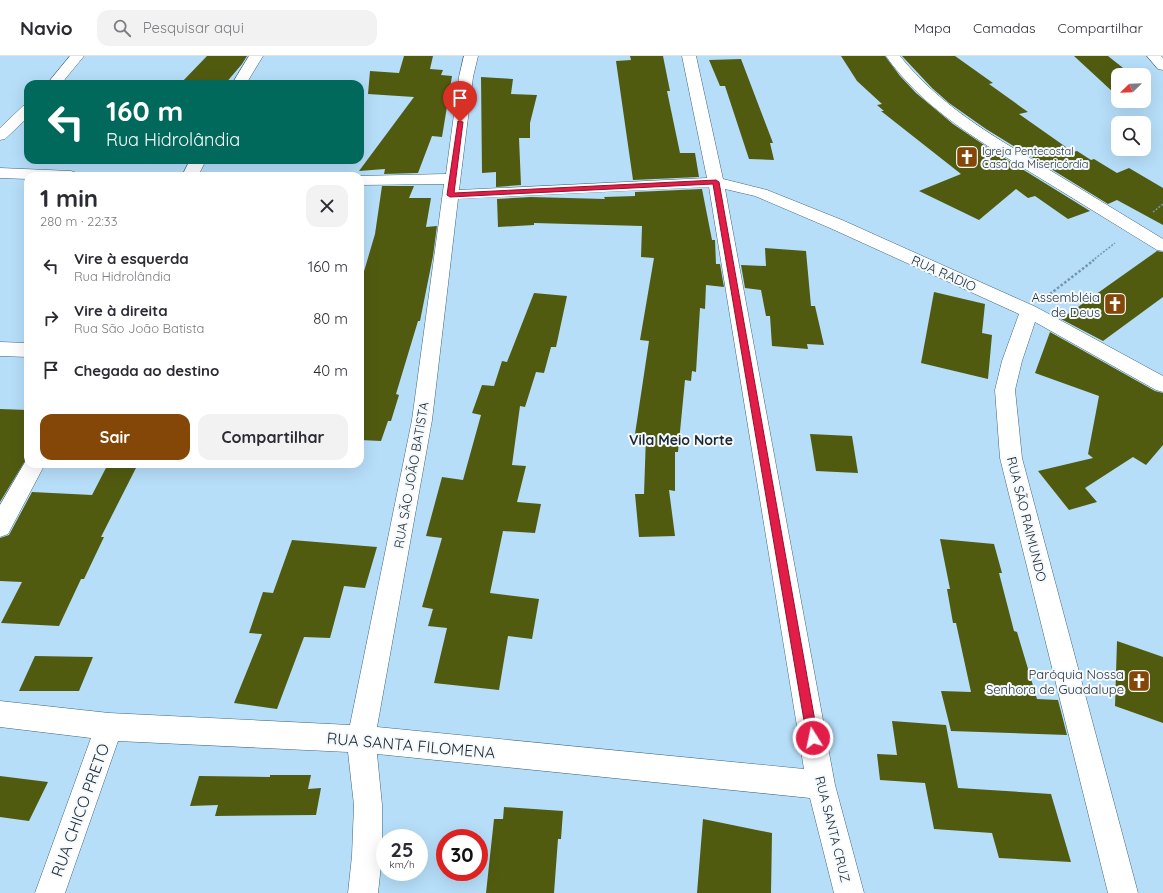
<!DOCTYPE html>
<html lang="pt">
<head>
<meta charset="utf-8">
<style>
  :root { --surface:#fff; --page:#f2f2f3; --text:#2b2b33; --muted:#7c7c81; --line:#e1e1e2; --accent:#854707 }
  body { margin:0; font-family:Quicksand,sans-serif; background:var(--page); color:var(--text); height:100vh; display:flex; flex-direction:column; font-size:15px; white-space:nowrap }
  * { box-sizing:border-box; margin:0 }
  p { font-size:13px; color:var(--muted) }
  .icon { flex:none; width:22px; height:22px; fill:none; stroke:currentColor; stroke-width:2; stroke-linecap:round; stroke-linejoin:round }
  .map { position:relative; flex:1; overflow:hidden }
  .drawer { position:absolute; left:24px; top:116px; width:340px; height:296px; display:flex; flex-direction:column; background:var(--surface); border-radius:12px; box-shadow:0 4px 16px #0002 }
  .drawer>* { flex:none }
  .hud { position:absolute; left:24px; top:24px; width:340px; height:84px; border-radius:12px; box-shadow:0 4px 16px #0002; background:#00695c; color:#fff; overflow:hidden }
  .needle { width:26px; rotate:247deg }
  .controls { position:absolute; left:1111px; top:12px; display:grid; gap:8px }
  .controls a { display:grid; place-items:center; width:40px; height:40px; border-radius:8px; background:var(--surface); box-shadow:0 4px 16px #0002; font-size:20px }
  .speed { position:absolute; left:376px; top:773px; display:flex; gap:8px; font-size:20px; font-weight:700; text-align:center }
  .speed>* { display:grid; place-content:center; width:52px; height:52px; border-radius:50%; background:var(--surface); box-shadow:0 4px 16px #0002; line-height:1 }
  .speed small { font-size:10px; font-weight:400 }
  .speed .limit { border:6px solid #d22; background:#fff; color:#111 }
  .pin { position:absolute; display:grid; place-items:center; width:34px; height:34px; color:#fff; margin:-41px -17px; border-radius:50% 50% 50% 0; rotate:-45deg; box-shadow:0 0 4px #0007 }
  .pin .icon { rotate:45deg }
  .me { position:absolute; width:44px; margin:-22px; rotate:350deg; stroke-linejoin:round; filter:drop-shadow(0 0 3px #0008) }
  .turn { display:flex; align-items:center; gap:14px; height:84px; padding:0 16px; font-size:18px }
  .turn .icon { width:52px; height:52px; stroke-width:2.5 }
  .turn b { display:block; font-size:28px; line-height:34px }
  .round { display:grid; place-items:center; flex:none; width:42px; height:42px; border-radius:12px; background:var(--page) }
  .overview { display:flex; align-items:center; justify-content:space-between; height:68px; padding:0 16px }
  h1 { font-size:24px; font-weight:700; line-height:30px }
  .primary-button { display:flex; gap:8px; margin-top:auto; padding:8px 16px }
  .primary-button a { flex:1; height:46px; border-radius:12px; background:var(--accent); color:#fff; font-size:16px; font-weight:700; line-height:46px; text-align:center }
  .primary-button a+a { background:var(--page); color:var(--text) }
  ul { padding:0; list-style:none }
  li { display:flex; align-items:center; gap:12px; height:52px; padding:0 16px }
  li div { flex:1 }
  li b { display:block; font-size:15px }
  li em { font-style:normal }
  header { display:flex; align-items:center; gap:24px; box-sizing:border-box; height:56px; padding:0 20px; background:var(--surface); border-bottom:1px solid var(--line) }
  header strong { font-size:19px }
  nav { display:flex; gap:22px; margin-inline-start:auto; font-size:14px }
  .search { width:280px; height:36px; background:var(--page); display:flex; align-items:center; gap:10px; box-sizing:border-box; padding:0 14px; border-radius:12px; color:var(--muted); font-size:15px }
  .map>svg:first-child { display:block }
</style>
</head>
<body>
<header>
<strong>Navio</strong>
<div class="search"><svg class="icon" aria-label="search" viewBox="0 0 24 24"><circle cx="10" cy="10" r="6"/><path d="M15 15l6 6"/></svg>Pesquisar aqui</div>
<nav><a>Mapa</a><a>Camadas</a><a>Compartilhar</a></nav>
</header>
<div class="map">
<svg width="1163" height="837" viewBox="0 0 1163 837">
  <rect width="100%" height="100%" fill="#b6def9"/>
  <path fill="#515b10" d="M207,0H247L242,8L225,28H180Z
    M404,0H433L430,13L443,14L441,19L452,20L442,81L432,80L418,117L384,118L385,113L359,115L414,41L368,38L370,15L399,17Z
    M630,0H663L670,35H667L680,97H695L699,121L633,124L616,5L631,4Z
    M841,0H885L900,20L916,37L953,68L993,95L1090,155L1068,163L1035,140L1028,142L1016,133L979,164L919,135L961,118L881,55H884L877,49L882,48L857,25Z
    M902,0H955L993,27L989,28L1028,56L1019,58L1073,96L1077,95L1091,104L1094,103L1117,117L1129,112L1163,132V169L1117,144L1108,148L986,73L949,47L932,32Z
    M1074,0H1108L1132,19H1118V36L1114,37Z
    M741,3L773,87H770L774,104L749,103L725,30H720L709,4Z
    M481,21L513,23L511,38L537,39L530,67V82H519L521,129L496,131V116L482,117Z
    M382,130H414L409,142H431L426,171L437,170L433,200L420,265H418L396,338L399,339L391,365H388L381,385L360,384V229L375,178Z
    M702,133L712,184H715L716,208H720L724,231L706,229L705,253L700,252L696,316L692,315L691,325L685,324L678,396H675V435L669,434L675,480L639,481L635,438H644L646,380L635,378L649,285L640,284L654,202L641,201L642,170L534,167V169L498,171L497,143L531,141L605,143L604,141L635,140V136Z
    M765,192L806,195L811,250H815L824,289L807,288L808,293L772,290L770,260H766L761,234L745,232L741,209L766,210Z
    M1157,195L1163,196V241L1103,285L1061,263Z
    M934,236L985,248L982,277L992,279L988,323L921,307Z
    M534,237L567,240L556,291H551L544,317L536,316L525,351L520,350L512,409L526,410L517,446L541,448L535,477L503,475L490,537L539,543L532,583L508,580L499,634L434,627L447,572L428,570L433,553L422,551L442,482L426,480L442,421L463,424L481,359L472,357L482,329L494,330L502,305L507,306Z
    M1050,276L1155,335L1163,337V389L1146,409L1133,401L1085,432L1097,446L1069,454L1038,415L1093,402L1088,398L1099,340L1035,317Z
    M0,353L28,354V400L0,446Z
    M810,378L852,380L858,417L816,415Z
    M108,408H138L101,481H104L84,523H81L59,570L1,567L22,526L0,525V482L9,479L32,436L92,439Z
    M940,483L994,488L1002,517H999L1014,575L1017,576L1037,643L1058,644L1067,679L951,675L941,635L971,636L956,567H953L947,533H950Z
    M292,484L377,491L365,532L344,530L330,582L304,581L277,653L234,647L262,578L249,577L263,536L273,537Z
    M1117,585L1163,601V667L1115,650Z
    M35,600L93,601L79,635H19Z
    M892,665L946,669L958,732L1051,738L1071,806L999,802L992,777L934,773L925,727L880,724L877,698L897,699Z
    M270,719H311L308,733L321,732L316,759L215,760L218,749L190,750L199,720L270,721Z
    M0,720L48,726L29,765L0,761Z
    M504,751L563,755L561,783H558L554,837H486L494,763H503Z
    M703,763L772,777L771,837H697Z"/>
  <g fill="none" stroke-linecap="round" stroke-linejoin="round">
    <g stroke="#41667d" stroke-width="1">
      <path id="minor" d="M70,0H84L61,28H47Z
        M249,0H263L246,28H232Z
        M464,0H478L473,21L459,134L707,122L682,0H696L723,123L767,134L842,164L1036,251L1163,320V336L1156,334L1035,266L1022,305L1015,334L1022,402L1138,837H1108L1000,402L995,334L1002,305L1019,258L830,172L755,140L725,133L835,729L864,837H834L810,742L377,698L382,749V800L378,837H348L352,800L354,749L348,696L118,685L65,837H35L91,682L0,671V645L109,657L350,669L412,364L444,128L360,129V120H357L446,118L459,21ZM709,131L804,713L377,671L432,364L458,143Z
        M886,0H900C938,48 991,79 1043,110C1083,134 1123,159 1163,183V195L1157,194C1116,169 1076,144 1035,119C981,86 923,53 886,0Z
        M1147,0H1161L1163,2V14L1158,13Z
        M28,49V61L5,83L0,84V72L23,50Z
        M190,104H206L198,120H182Z
        M0,112L71,115L77,117L79,120H28V123L0,122Z
        M0,286L28,287V301L0,300Z
        M28,401V408H45L8,478L0,481V449Z"/>
    </g>
    <path stroke="#7795a9" stroke-width="1.5" stroke-dasharray="2 1.5" stroke-linecap="butt" d="M1153,156L1163,148
      M1092,205L1115,187"/>
    <path stroke="#7795a9" stroke-width="2.5" stroke-dasharray="2.5 2" stroke-linecap="butt" d="M1050,238L1094,204"/>
    <use href="#minor" fill="#fff" fill-rule="evenodd"/>
  </g>
  <path fill="#e11d48" stroke="#92132f" d="M458,65L463,66L454,137L716,124L719,126L818,682L817,686L813,688L809,686L807,682L713,128L450,141L447,139Z"/>
  <defs>
    <g id="church-square" transform="scale(1.15)"><rect x="-9" y="-9" width="18" height="18" rx="4" fill="#854707" stroke="#f5f9fc"/><path d="M-1.2-6h2.4v3.5h3.3v2.4h-3.3V6h-2.4V-.1h-3.3v-2.4h3.3Z" fill="#fff"/></g>
  </defs>
  <g fill-rule="evenodd">
    <use href="#church-square" x="967" y="101"/>
    <use href="#church-square" x="1115" y="248"/>
    <use href="#church-square" x="1139" y="625"/>
  </g>
  <g text-anchor="middle" stroke-width="4" stroke-linejoin="round" paint-order="stroke">
    <g font-size="11" fill="#1b2a34" stroke="#f5f9fc" text-anchor="start">
      <text x="982" y="99">Igreja Pentecostal<tspan x="982" dy="13">Casa da Misericórdia</tspan></text>
    </g>
    <g font-size="13" fill="#1b2a34" stroke="#f5f9fc">
      <text transform="translate(944 217) rotate(24)" y="5">RUA RADIO</text>
      <text transform="translate(411 419) rotate(-80)" y="5">RUA SÃO JOÃO BATISTA</text>
      <text transform="translate(1027 463) rotate(76)" y="5">RUA SÃO RAIMUNDO</text>
      <text transform="translate(833 773) rotate(76)" y="5">RUA SANTA CRUZ</text>
    </g>
    <g font-size="13" fill="#1b2a34" stroke="#f5f9fc" text-anchor="end">
      <text x="1100" y="246">Assembléia<tspan x="1100" dy="15">de Deus</tspan></text>
      <text x="1124" y="623">Paróquia Nossa<tspan x="1124" dy="15">Senhora de Guadalupe</tspan></text>
    </g>
    <g font-size="14" font-weight="bold" fill="#1b2a34" stroke="#f5f9fc">
      <text x="681" y="389">Vila Meio Norte</text>
    </g>
    <g font-size="16" fill="#1b2a34" stroke="#f5f9fc">
      <text transform="translate(411 689) rotate(5)" y="6">RUA SANTA FILOMENA</text>
      <text transform="translate(80 754) rotate(-70)" y="6">RUA CHICO PRETO</text>
    </g>
  </g>
</svg>
<div class="controls">
<a><svg class="needle" viewBox="-14 -14 28 28"><path d="M0-13l5 13h-10z" fill="#e53935"/><path d="M0 13l5-13h-10z" fill="#7c7c81"/></svg></a>
<a><svg class="icon" aria-label="search" viewBox="0 0 24 24"><circle cx="10" cy="10" r="6"/><path d="M15 15l6 6"/></svg></a>
</div>
<div class="speed"><div>25<small>km/h</small></div><div class="limit">30</div></div>
<div class="pin" style="left:460px;top:66px;background:#d93025"><svg class="icon" aria-label="arrive" viewBox="0 0 24 24"><path d="M6 21V4h12l-3 4 3 4H6"/></svg></div>
<svg class="me" style="left:813px;top:682px" viewBox="-20 -20 40 40"><circle r="17" fill="#e11d48" stroke="#fff" stroke-width="3"/><path d="M0-11L8 9 0 5-8 9z" fill="#fff"/></svg>
<div class="hud">
<div class="turn"><svg class="icon" aria-label="left" viewBox="0 0 24 24"><path d="M17 20v-9H6M10 6l-5 5 5 5"/></svg><div><b>160 m</b>Rua Hidrolândia</div></div>
</div>
<section class="drawer">
<div class="overview"><div><h1>1 min</h1><p>280 m · 22:33</p></div><a class="round"><svg class="icon" aria-label="close" viewBox="0 0 24 24"><path d="M6 6l12 12M18 6L6 18"/></svg></a></div>
<ul>
<li><svg class="icon" aria-label="left" viewBox="0 0 24 24"><path d="M17 20v-9H6M10 6l-5 5 5 5"/></svg><div><b>Vire à esquerda</b><p>Rua Hidrolândia</p></div><em>160 m</em></li>
<li><svg class="icon" aria-label="right" viewBox="0 0 24 24"><path d="M7 20v-9h11M14 6l5 5-5 5"/></svg><div><b>Vire à direita</b><p>Rua São João Batista</p></div><em>80 m</em></li>
<li><svg class="icon" aria-label="arrive" viewBox="0 0 24 24"><path d="M6 21V4h12l-3 4 3 4H6"/></svg><div><b>Chegada ao destino</b></div><em>40 m</em></li>
</ul>
<div class="primary-button"><a>Sair</a><a>Compartilhar</a></div>
</section>
</div>
</body>
</html>
